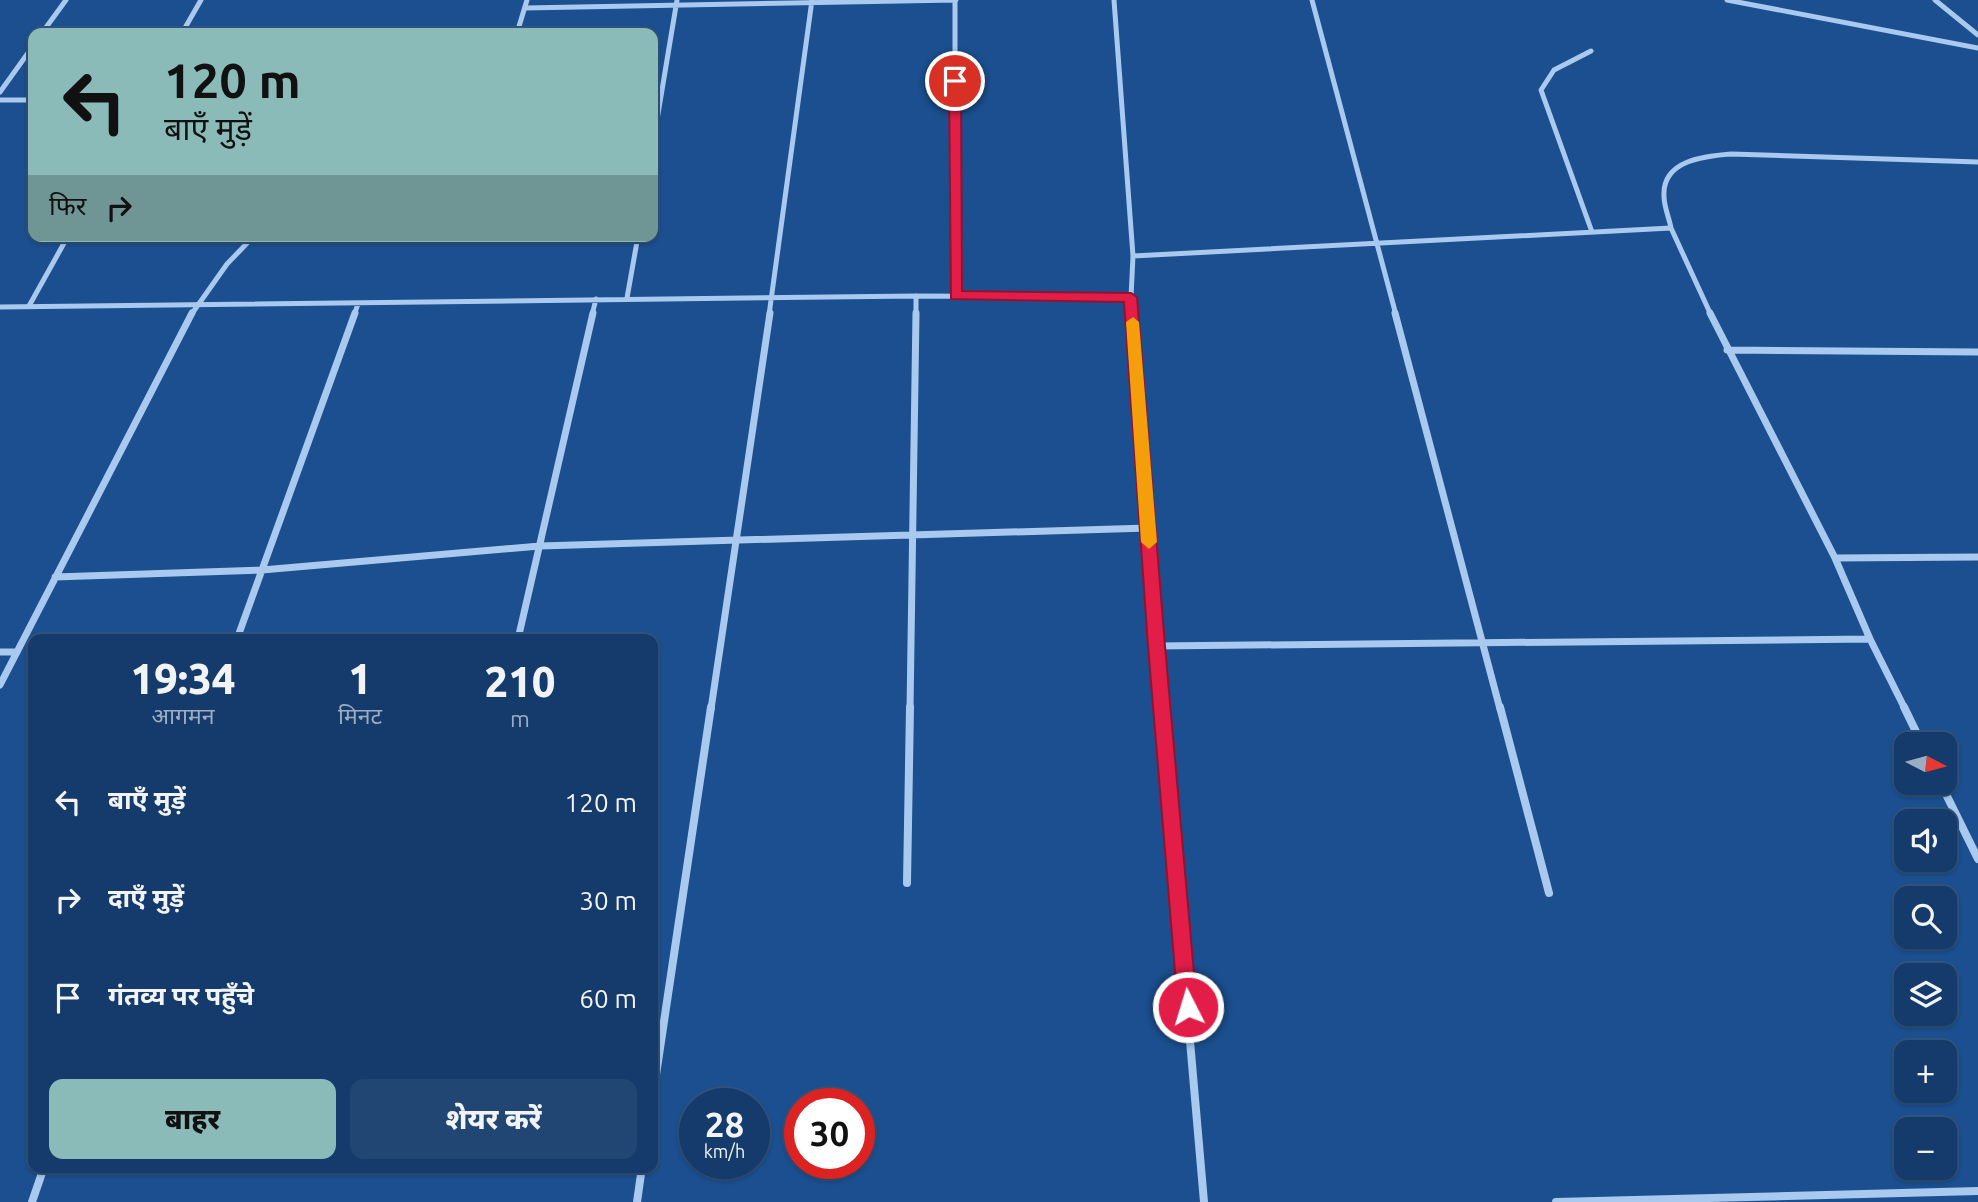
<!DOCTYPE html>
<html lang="hi">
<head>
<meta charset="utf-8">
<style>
  :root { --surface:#143b6b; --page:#214673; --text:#f1f3f6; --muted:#9dadc1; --line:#33557e; --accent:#8bbbb9 }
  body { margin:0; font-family:Ubuntu,"Noto Sans Devanagari",sans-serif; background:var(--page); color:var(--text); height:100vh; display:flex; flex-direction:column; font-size:26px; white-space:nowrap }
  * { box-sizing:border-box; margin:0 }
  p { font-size:23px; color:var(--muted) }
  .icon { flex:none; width:38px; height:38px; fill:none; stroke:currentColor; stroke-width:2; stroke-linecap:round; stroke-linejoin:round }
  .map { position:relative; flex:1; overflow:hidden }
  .details { position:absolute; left:28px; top:634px; width:630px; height:539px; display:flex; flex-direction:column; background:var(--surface); border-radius:14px; box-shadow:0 2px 5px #0004,0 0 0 2px var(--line) }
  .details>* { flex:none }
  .hud { position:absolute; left:28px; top:28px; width:630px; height:214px; border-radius:14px; box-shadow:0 2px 5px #0004,0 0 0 2px var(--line); background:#8bbbb9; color:#111; overflow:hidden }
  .needle { width:46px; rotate:96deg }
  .tools { position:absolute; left:1894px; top:732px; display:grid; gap:14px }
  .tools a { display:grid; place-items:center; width:63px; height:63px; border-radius:14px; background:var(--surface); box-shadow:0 2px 5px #0004,0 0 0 2px var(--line); font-size:35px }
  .speed { position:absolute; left:679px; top:1088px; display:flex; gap:14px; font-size:35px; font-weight:700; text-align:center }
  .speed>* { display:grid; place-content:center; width:91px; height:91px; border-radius:50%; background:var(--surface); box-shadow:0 2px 5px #0004,0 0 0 2px var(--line); line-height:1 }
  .speed small { font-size:18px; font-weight:400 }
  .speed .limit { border:10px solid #d22; background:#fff; color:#111 }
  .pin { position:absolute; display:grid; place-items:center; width:60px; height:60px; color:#fff; margin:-30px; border:4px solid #fff; border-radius:50%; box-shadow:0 2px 7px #0007 }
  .me { position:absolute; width:77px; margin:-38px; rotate:355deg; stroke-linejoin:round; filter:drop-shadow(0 0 5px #0008) }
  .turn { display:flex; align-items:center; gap:24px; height:147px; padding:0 21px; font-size:32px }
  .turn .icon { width:91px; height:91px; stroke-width:2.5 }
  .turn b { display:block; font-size:49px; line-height:60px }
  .then { display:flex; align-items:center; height:66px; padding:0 21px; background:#0003; gap:14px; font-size:26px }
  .eta { display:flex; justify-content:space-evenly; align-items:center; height:119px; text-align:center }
  .eta b { font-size:42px; font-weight:800; line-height:49px }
  .cta { display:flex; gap:14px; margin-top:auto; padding:14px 21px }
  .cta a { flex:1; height:80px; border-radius:14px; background:var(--accent); color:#111; font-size:28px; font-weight:800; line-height:80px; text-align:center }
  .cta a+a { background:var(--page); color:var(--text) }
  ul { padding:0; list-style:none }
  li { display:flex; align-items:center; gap:21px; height:98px; padding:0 21px }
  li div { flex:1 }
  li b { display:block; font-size:26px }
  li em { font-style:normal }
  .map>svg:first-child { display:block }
</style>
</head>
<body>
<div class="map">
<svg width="1978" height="1202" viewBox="0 0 1978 1202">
  <rect width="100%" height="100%" fill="#1b4f8f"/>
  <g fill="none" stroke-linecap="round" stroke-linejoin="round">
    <path stroke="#a9c9ee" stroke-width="5" d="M955,0V296
      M1114,0L1133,256
      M1312,0L1396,315
      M1727,0L1978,48
      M1935,0L1978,35
      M525,8L956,0
      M42,33L66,0
      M182,33L201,0
      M517,33L527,0
      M1591,51L1554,70L1541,90L1592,232
      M0,92L33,46
      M0,100H33
      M653,144L677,0
      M1671,228C1669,217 1664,207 1664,196C1662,160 1705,156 1731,154L1978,162
      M1131,297L1132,315
      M627,298L638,236
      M29,306L68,236
      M0,307L916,296L1131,297L1133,256L1671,228L1711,315
      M191,315L227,264L254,236
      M354,315L358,304
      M592,315L596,299
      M769,315L812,0
      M916,315V296"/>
    <path stroke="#a9c9ee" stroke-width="7" d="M1132,313L1161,709
      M1395,313L1500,709
      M1710,313L1835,558L1870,639L1905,709
      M1727,350L1978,352
      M1835,558L1978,557
      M55,577L262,570L540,546L1148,528
      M237,639L355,313
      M518,639L593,313
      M1156,646L1870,639
      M0,652H17
      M0,685L192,313
      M711,709L770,313
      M910,709L916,313"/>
    <path stroke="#a9c9ee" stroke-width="8" d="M1161,707L1204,1202
      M1500,707L1549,893
      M1904,707L1922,744
      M1940,782L1978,859
      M907,883L910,707
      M653,1095L711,707
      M32,1202L44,1167
      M637,1202L642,1167
      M1556,1202L1978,1191"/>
  </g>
  <path fill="#e11d48" stroke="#92132f" stroke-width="2" d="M955,77L961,81L962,291L1131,293L1137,297L1165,646L1197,1007L1194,1014L1188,1017L1181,1014L1178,1007L1148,646L1124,302L951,299L949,81Z"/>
  <path fill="#f59e0b" d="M1133,317L1139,322L1157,542L1149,549L1141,542L1126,322Z"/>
</svg>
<div class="tools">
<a><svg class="needle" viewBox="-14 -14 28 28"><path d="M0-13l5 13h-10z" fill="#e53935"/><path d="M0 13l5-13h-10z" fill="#9dadc1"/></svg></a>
<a><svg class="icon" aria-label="sound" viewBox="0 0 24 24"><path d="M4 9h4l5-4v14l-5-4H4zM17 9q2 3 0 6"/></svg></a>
<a><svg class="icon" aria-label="search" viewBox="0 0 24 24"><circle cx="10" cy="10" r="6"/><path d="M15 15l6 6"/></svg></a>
<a><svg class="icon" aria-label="layers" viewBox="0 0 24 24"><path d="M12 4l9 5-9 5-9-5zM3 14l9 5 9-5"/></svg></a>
<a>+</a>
<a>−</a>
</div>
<div class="speed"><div>28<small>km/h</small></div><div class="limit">30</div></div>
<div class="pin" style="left:955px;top:81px;background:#d93025"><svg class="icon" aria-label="arrive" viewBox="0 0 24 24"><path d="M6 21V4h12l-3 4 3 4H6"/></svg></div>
<svg class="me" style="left:1188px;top:1007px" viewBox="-20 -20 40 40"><circle r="17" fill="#e11d48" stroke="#fff" stroke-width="3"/><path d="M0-11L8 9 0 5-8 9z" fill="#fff"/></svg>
<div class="hud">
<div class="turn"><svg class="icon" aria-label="left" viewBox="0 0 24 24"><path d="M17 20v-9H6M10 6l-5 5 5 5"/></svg><div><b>120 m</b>बाएँ मुड़ें</div></div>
<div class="then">फिर<svg class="icon" aria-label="right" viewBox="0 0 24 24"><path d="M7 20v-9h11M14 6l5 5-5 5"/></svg></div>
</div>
<section class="details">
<div class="eta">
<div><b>19:34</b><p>आगमन</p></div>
<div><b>1</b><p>मिनट</p></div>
<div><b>210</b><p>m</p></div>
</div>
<ul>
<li><svg class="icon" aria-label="left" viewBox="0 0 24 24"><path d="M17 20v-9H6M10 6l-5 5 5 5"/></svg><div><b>बाएँ मुड़ें</b></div><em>120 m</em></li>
<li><svg class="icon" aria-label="right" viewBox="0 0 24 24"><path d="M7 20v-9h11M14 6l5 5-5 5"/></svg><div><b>दाएँ मुड़ें</b></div><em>30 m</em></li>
<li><svg class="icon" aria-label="arrive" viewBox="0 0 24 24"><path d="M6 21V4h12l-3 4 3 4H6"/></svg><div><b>गंतव्य पर पहुँचे</b></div><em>60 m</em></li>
</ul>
<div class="cta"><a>बाहर</a><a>शेयर करें</a></div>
</section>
</div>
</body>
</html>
